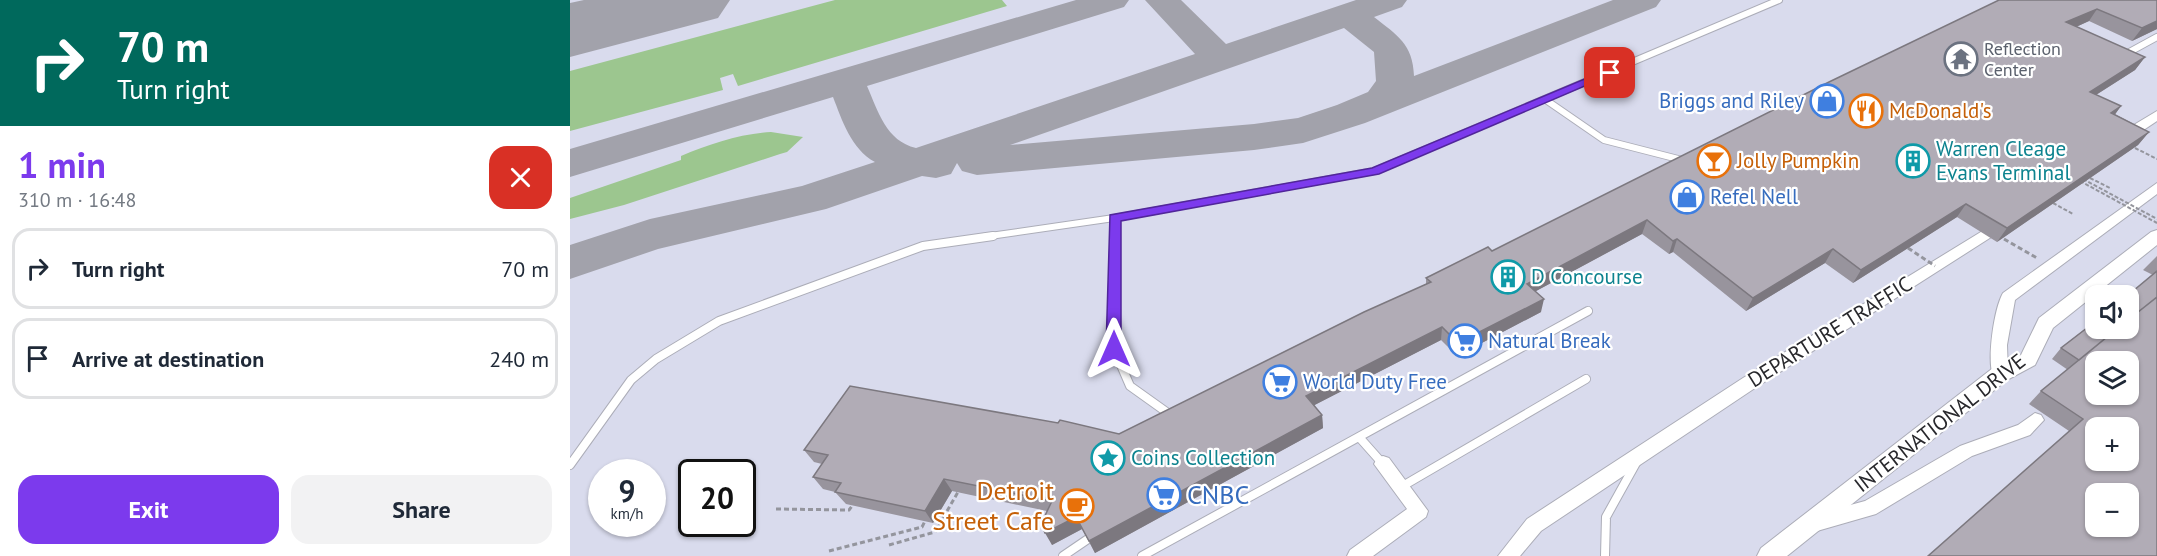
<!DOCTYPE html>
<html lang="en">
<head>
<meta charset="utf-8">
<style>
  :root { --surface:#fff; --page:#f2f2f3; --text:#1f2937; --muted:#747a83; --line:#e0e1e3; --accent:#7c3aed }
  body { margin:0; font-family:"PT Sans",sans-serif; background:var(--page); color:var(--text); height:100vh; display:flex; flex-direction:column; font-size:22px; white-space:nowrap }
  * { box-sizing:border-box; margin:0 }
  p { font-size:20px; color:var(--muted) }
  .icon { flex:none; width:33px; height:33px; fill:none; stroke:currentColor; stroke-width:2; stroke-linecap:round; stroke-linejoin:round }
  .map { position:relative; flex:1; overflow:hidden }
  .drawer { display:flex; flex-direction:column; background:var(--surface); width:570px }
  .drawer>* { flex:none }
  .hud { background:#00695c; color:#fff; overflow:hidden }
  .tools { position:absolute; left:1515px; top:285px; display:grid; gap:12px }
  .tools a { display:grid; place-items:center; width:54px; height:54px; border-radius:12px; background:var(--surface); box-shadow:0 2px 4px #0004; font-size:30px }
  .speed { position:absolute; left:18px; top:459px; display:flex; gap:12px; font-size:30px; font-weight:700; text-align:center }
  .speed>* { display:grid; place-content:center; width:78px; height:78px; border-radius:50%; background:var(--surface); box-shadow:0 2px 4px #0004; line-height:1 }
  .speed small { font-size:15px; font-weight:400 }
  .speed .limit { border:3px solid #111; border-radius:9px; background:#fff; color:#111 }
  .pin { position:absolute; display:grid; place-items:center; width:51px; height:51px; color:#fff; margin:-26px; border-radius:12px; box-shadow:0 3px 9px #0006 }
  .me { position:absolute; width:66px; margin:-33px; rotate:0deg; stroke-linejoin:round; filter:drop-shadow(0 0 4px #0008) }
  .turn { display:flex; align-items:center; gap:21px; height:126px; padding:0 18px; font-size:27px }
  .turn .icon { width:78px; height:78px; stroke-width:2.5 }
  .turn b { display:block; font-size:42px; line-height:51px }
  .round { display:grid; place-items:center; flex:none; width:63px; height:63px; border-radius:18px; background:var(--page) }
  .overview { display:flex; align-items:center; justify-content:space-between; height:102px; padding:0 18px }
  h1 { font-size:36px; font-weight:600; line-height:45px; color:var(--accent) }
  .primary-button { display:flex; gap:12px; margin-top:auto; padding:12px 18px }
  .primary-button a { flex:1; height:69px; border-radius:18px; background:var(--accent); color:#fff; font-size:24px; font-weight:600; line-height:69px; text-align:center }
  .primary-button a+a { background:var(--page); color:var(--text) }
  ul { padding:0; list-style:none }
  li { display:flex; align-items:center; gap:18px; height:81px; margin:0 12px 9px; padding:0 6px; border:3px solid var(--line); border-radius:18px }
  li div { flex:1 }
  li b { display:block; font-size:22px }
  li em { font-style:normal }
  main { display:flex; flex:1; min-height:0 }
  .map>svg:first-child { display:block }
</style>
</head>
<body>
<main>
<section class="drawer">
<div class="hud">
<div class="turn"><svg class="icon" aria-label="right" viewBox="0 0 24 24"><path d="M7 20v-9h11M14 6l5 5-5 5"/></svg><div><b>70 m</b>Turn right</div></div>
</div>
<div class="overview"><div><h1>1 min</h1><p>310 m · 16:48</p></div><a class="round" style="background:#d93025;color:#fff"><svg class="icon" aria-label="close" viewBox="0 0 24 24"><path d="M6 6l12 12M18 6L6 18"/></svg></a></div>
<ul>
<li><svg class="icon" aria-label="right" viewBox="0 0 24 24"><path d="M7 20v-9h11M14 6l5 5-5 5"/></svg><div><b>Turn right</b></div><em>70 m</em></li>
<li><svg class="icon" aria-label="arrive" viewBox="0 0 24 24"><path d="M6 21V4h12l-3 4 3 4H6"/></svg><div><b>Arrive at destination</b></div><em>240 m</em></li>
</ul>
<div class="primary-button"><a>Exit</a><a>Share</a></div>
</section>
<div class="map">
<svg width="1587" height="556" viewBox="0 0 1587 556">
  <rect width="100%" height="100%" fill="#e5e6f1"/>
  <path fill="#d9dbed" fill-rule="evenodd" d="M0,0H1587V556H0ZM1526,296H1558V328H1526ZM1526,362H1558V394H1526ZM1526,428H1558V460H1526ZM32,472H82V524H32ZM122,472H172V524H122ZM1526,494H1558V526H1526Z"/>
  <path fill="#9cc68f" d="M265,0H432L437,6L168,86L163,74L150,78L153,90L0,131V71Z
    M201,132L233,137L217,152L210,154L54,205L0,219V198L111,160V156C140,144 169,134 201,132Z"/>
  <g fill="none" stroke-linecap="round" stroke-linejoin="round">
    <path fill="#a2a2ab" fill-rule="evenodd" d="M506,0H559L554,7L297,86C308,111 316,141 346,148L625,54L575,0H611L656,44L786,0H837L832,7L804,17C827,35 843,44 844,76L1043,0H1091L1086,7L795,123L733,143L684,150L407,175L392,171L387,163L381,174L366,178L352,176L256,209L88,249L0,279V245L80,219L232,186L305,162C281,149 272,120 263,97L0,177V149ZM774,28L804,52L806,81L798,92L767,105L728,118L684,124L440,145Z"/>
    <path fill="#a2a2ab" fill-rule="evenodd" d="M14,0H160L148,18L0,57V3Z"/>
    <g stroke="#acadb8" stroke-width="8">
      <path id="service-far1" d="M1554,55L1587,37
        M976,100L1034,140L1116,161
        M544,218V237
        M413,237L544,218L804,171L1209,0"/>
    </g>
    <g stroke="#acadb8" stroke-width="10">
      <path id="service" d="M544,236V349L560,386L602,416
        M789,437L813,464
        M0,465L61,380L86,359L149,321L353,246L423,236
        M831,487L1016,379
        M493,556L518,539
        M572,556L1018,311
        M1035,556L1036,517L1066,463"/>
    </g>
    <g stroke="#acadb8" stroke-width="2">
      <path id="minor" d="M1587,111V121L1557,141H1547L1546,138L1547,135Z
        M1587,183V194L1445,300L1437,345L1438,374L1436,379L1430,381L1424,379C1416,362 1424,309 1433,293Z
        M1432,219L1439,224L1437,227L1185,388L971,531L950,556H928L957,519L1173,378Z
        M1465,413L1471,415L1474,420L1460,435L1402,456L1306,514L1247,531L1240,528L1238,522L1240,516L1295,501L1390,446L1448,425Z
        M813,456L819,458L858,511L856,517L803,556H777L780,550L837,509L804,464L807,458Z"/>
    </g>
    <g stroke="#acadb8" stroke-width="2">
      <path id="tertiary" d="M1587,230V245L1483,328L1465,365L1437,380L1217,556H1187L1191,548L1423,368L1451,355L1469,318L1581,232Z"/>
    </g>
    <path stroke="#94959d" stroke-width="2" stroke-dasharray="4 2" stroke-linecap="butt" d="M1565,148L1587,159
      M1520,178L1540,188
      M1483,203L1503,214"/>
    <path stroke="#94959d" stroke-width="3" stroke-dasharray="5 3" stroke-linecap="butt" d="M1434,239L1467,258
      M206,509L279,510L282,506
      M319,545L365,532L388,492
      M259,551L352,527L355,521"/>
    <use href="#service-far1" stroke="#fff" stroke-width="6"/>
    <use href="#service" stroke="#fff" stroke-width="8"/>
    <use href="#minor" fill="#fff" fill-rule="evenodd"/>
    <use href="#tertiary" fill="#fff" fill-rule="evenodd"/>
    <path stroke="#94959d" stroke-width="2" stroke-dasharray="4 2" stroke-linecap="butt" d="M1513,179L1587,219
      M1510,181L1587,223"/>
    <path stroke="#94959d" stroke-width="3" stroke-dasharray="5 3" stroke-linecap="butt" d="M1338,248L1365,266"/>
  </g>
  <path fill="#98949d" d="M1429,0H1587V29L1562,41L1519,21L1506,27L1575,57L1565,70L1526,95L1551,106L1545,114L1579,132L1568,145L1427,242L1387,217L1283,283L1255,263L1176,311L1103,252L1099,254L1072,234L966,291L971,312L887,356L871,340L744,405L752,415L753,428L525,553L512,529L482,545L477,511L382,491L363,523L276,504L265,492L253,489L243,477L252,464L244,462L234,450L549,434L856,284V278L922,251Z
    M1587,256V556L1499,431L1459,404L1471,391L1498,370L1482,359L1491,348L1583,275L1573,270Z"/>
  <path fill="#7c787f" d="M1527,9L1519,21L1488,35L1496,22Z
    M1587,21V29L1562,41L1572,28Z
    M1575,57L1565,70L1510,105L1520,92Z
    M1551,106L1541,120V113Z
    M1579,132L1568,145L1427,242L1437,228Z
    M1396,204L1387,217L1283,283L1291,270Z
    M1077,220L1072,234L955,297L957,284Z
    M1107,239L1103,252L1099,254L1103,241Z
    M1263,249L1255,263L1176,311L1183,298Z
    M974,299L971,312L887,356L888,343Z
    M872,327L871,340L737,409L736,396Z
    M752,415L753,428L525,553L519,541Z
    M374,479L382,491L363,523L355,511Z
    M506,517L512,529L482,545L475,533Z"/>
  <path fill="#b1acb6" stroke="#7c787f" stroke-width="1.5" fill-rule="evenodd" d="M1429,0H1587V21L1572,28L1527,9L1496,22L1575,57L1520,92L1551,106L1541,113L1579,132L1437,228L1396,204L1291,270L1263,249L1183,298L1107,239L1103,241L1077,220L957,284L974,299L888,343L872,327L736,396L752,415L519,541L506,517L475,533L471,524L482,501L374,479L355,511L265,492L271,483L243,477L258,455L234,450L280,386L488,423L490,420L549,434L794,312L861,282L856,278L918,247L922,251L1259,82Z
    M1587,271V297L1558,320V296H1557Z
    M1587,297V556H1358L1513,419L1471,391L1548,328H1558V320ZM1526,362H1558V394H1526ZM1526,428H1558V460H1526ZM1526,494H1558V526H1526Z
    M1526,321V328H1548L1509,360L1491,348Z"/>
  <path fill="#7c3aed" stroke="#51269a" stroke-width="1.5" d="M1036,70H1044L1045,73L809,174L551,221V349L549,353H538L536,349L540,215L802,168Z"/>
  <defs>
    <g id="temple-ring" transform="scale(1.725)"><circle r="9.5" fill="#fff" stroke="#6b7280" stroke-width="1.5"/><path d="M0-6L5-2H3V0L6.5 2.5H4V6H1.5V3h-3V6H-4V2.5H-6.5L-3 0V-2H-5Z" fill="#6b7280"/></g>
    <g id="shop-ring" transform="scale(1.725)"><circle r="9.5" fill="#fff" stroke="#3f7fe0" stroke-width="1.5"/><path d="M-5-2.5h2.3a2.7 3.5 0 0 1 5.4 0H5L5.5 6h-11ZM-1.5-2.5h3a1.5 2.3 0 0 0-3 0Z" fill="#3f7fe0"/></g>
    <g id="restaurant-ring" transform="scale(1.725)"><circle r="9.5" fill="#fff" stroke="#e8710a" stroke-width="1.5"/><path d="M-5-6h1v4h1v-4h1v4h1v-4h1v5L-1.5 .5V6h-2V.5L-5-1ZM5-6V6H3V1.5H1.5Q1.5-4 5-6Z" fill="#e8710a"/></g>
    <g id="bar-ring" transform="scale(1.725)"><circle r="9.5" fill="#fff" stroke="#e8710a" stroke-width="1.5"/><path d="M-6-5H6L.8 .8V4.5H3.5V6h-7V4.5H-.8V.8Z" fill="#e8710a"/></g>
    <g id="building-ring" transform="scale(1.725)"><circle r="9.5" fill="#fff" stroke="#0f9aa8" stroke-width="1.5"/><path d="M-4-6H4V6H1V3H-1V6H-4ZM-2.5-4.3h1.7v1.8h-1.7ZM.8-4.3h1.7v1.8H.8ZM-2.5-1h1.7V.8h-1.7ZM.8-1h1.7V.8H.8Z" fill="#0f9aa8"/></g>
    <g id="supermarket-ring" transform="scale(1.725)"><circle r="9.5" fill="#fff" stroke="#3f7fe0" stroke-width="1.5"/><path d="M-6-5.5h2.5l.6 2H6L4.5 2H-2.5L-4.4-4H-6ZM-1.5 3.2a1.3 1.3 0 1 0 .1 0ZM3 3.2a1.3 1.3 0 1 0 .1 0Z" fill="#3f7fe0"/></g>
    <g id="sight-ring" transform="scale(1.725)"><circle r="9.5" fill="#fff" stroke="#0f9aa8" stroke-width="1.5"/><path d="M0-6L1.8-2.2L6-1.7L2.9 1.2L3.7 5.4L0 3.3L-3.7 5.4L-2.9 1.2L-6-1.7L-1.8-2.2Z" fill="#0f9aa8"/></g>
    <g id="cafe-ring" transform="scale(1.725)"><circle r="9.5" fill="#fff" stroke="#e8710a" stroke-width="1.5"/><path d="M-5.5-4.5H6V0H3Q3 3.5 0 3.5H-2.5Q-5.5 3.5-5.5 0ZM3-3.2v2h1.7v-2ZM-6 4.5H4V6H-6Z" fill="#e8710a"/></g>
  </defs>
  <g fill-rule="evenodd">
    <use href="#temple-ring" x="1391" y="59"/>
    <use href="#shop-ring" x="1257" y="101"/>
    <use href="#restaurant-ring" x="1296" y="111"/>
    <use href="#bar-ring" x="1144" y="161"/>
    <use href="#building-ring" x="1343" y="161"/>
    <use href="#shop-ring" x="1117" y="197"/>
    <use href="#building-ring" x="938" y="277"/>
    <use href="#supermarket-ring" x="895" y="341"/>
    <use href="#supermarket-ring" x="710" y="382"/>
    <use href="#sight-ring" x="538" y="458"/>
    <use href="#supermarket-ring" x="594" y="495"/>
    <use href="#cafe-ring" x="507" y="506"/>
  </g>
  <g text-anchor="middle" stroke-width="4.5" stroke-linejoin="round" paint-order="stroke">
    <g font-size="18" fill="#5b616d" stroke="#fff" text-anchor="start">
      <text x="1414" y="55">Reflection<tspan x="1414" dy="21">Center</tspan></text>
    </g>
    <g font-size="21" fill="#366cbe" stroke="#fff" text-anchor="start">
      <text x="1234" y="108" text-anchor="end">Briggs and Riley</text>
      <text x="1140" y="204">Refel Nell</text>
      <text x="918" y="348">Natural Break</text>
      <text x="733" y="389">World Duty Free</text>
    </g>
    <g font-size="21" fill="#c56008" stroke="#fff" text-anchor="start">
      <text x="1319" y="118">McDonald's</text>
      <text x="1167" y="168">Jolly Pumpkin</text>
    </g>
    <g font-size="21" fill="#0d838f" stroke="#fff" text-anchor="start">
      <text x="1366" y="156">Warren Cleage<tspan x="1366" dy="24">Evans Terminal</tspan></text>
      <text x="961" y="284">D Concourse</text>
      <text x="561" y="465">Coins Collection</text>
    </g>
    <g font-size="21" fill="#28282c" stroke="#fff">
      <text transform="translate(1260 332) rotate(-32)" y="7">DEPARTURE TRAFFIC</text>
      <text transform="translate(1370 423) rotate(-38)" y="7">INTERNATIONAL DRIVE</text>
    </g>
    <g font-size="26" fill="#c56008" stroke="#fff" text-anchor="end">
      <text x="484" y="500">Detroit<tspan x="484" dy="30">Street Cafe</tspan></text>
    </g>
    <g font-size="26" fill="#366cbe" stroke="#fff" text-anchor="start">
      <text x="617" y="504">CNBC</text>
    </g>
  </g>
</svg>
<div class="tools">
<a><svg class="icon" aria-label="sound" viewBox="0 0 24 24"><path d="M4 9h4l5-4v14l-5-4H4zM17 9q2 3 0 6"/></svg></a>
<a><svg class="icon" aria-label="layers" viewBox="0 0 24 24"><path d="M12 4l9 5-9 5-9-5zM3 14l9 5 9-5"/></svg></a>
<a>+</a>
<a>−</a>
</div>
<div class="speed"><div>9<small>km/h</small></div><div class="limit">20</div></div>
<div class="pin" style="left:1040px;top:73px;background:#d93025"><svg class="icon" aria-label="arrive" viewBox="0 0 24 24"><path d="M6 21V4h12l-3 4 3 4H6"/></svg></div>
<svg class="me" style="left:544px;top:349px" viewBox="-20 -20 40 40"><path d="M0-17L14 15 0 8-14 15z" fill="#7c3aed" stroke="#fff" stroke-width="4"/></svg>
</div>
</main>
</body>
</html>
